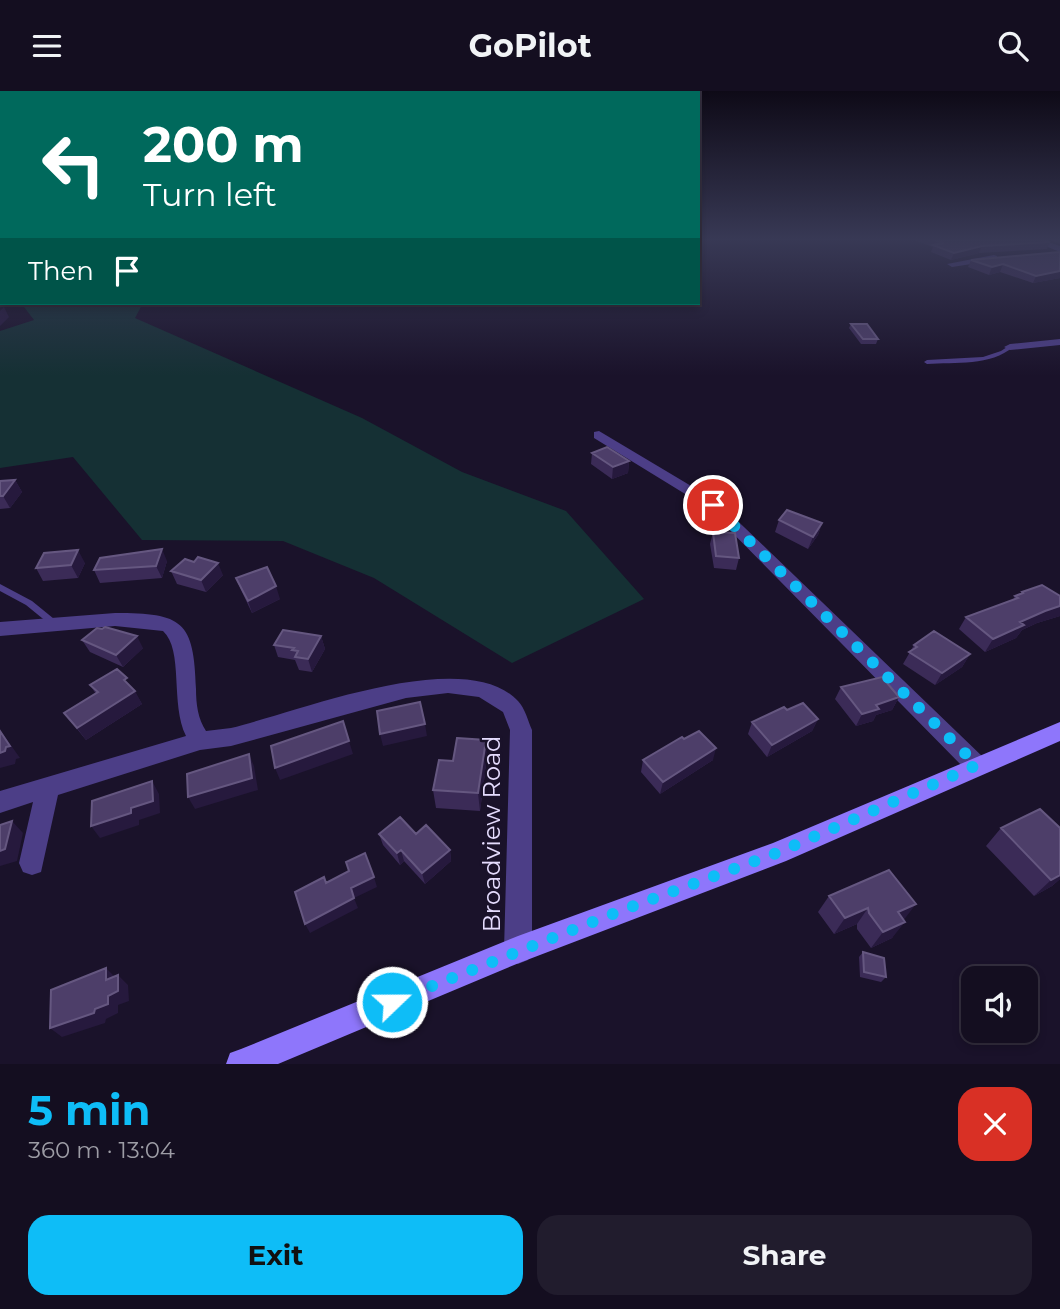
<!DOCTYPE html>
<html lang="en">
<head>
<meta charset="utf-8">
<style>
  :root { --surface:#140e20; --page:#211c2d; --text:#f1f3f6; --muted:#9d9ca5; --line:#332e3e; --accent:#0ebdf7 }
  body { margin:0; font-family:Montserrat,sans-serif; background:var(--page); color:var(--text); height:100vh; display:flex; flex-direction:column; font-size:26px; white-space:nowrap }
  * { box-sizing:border-box; margin:0 }
  p { font-size:23px; color:var(--muted) }
  .icon { flex:none; width:38px; height:38px; fill:none; stroke:currentColor; stroke-width:2; stroke-linecap:round; stroke-linejoin:round }
  .map { position:relative; height:973px; overflow:hidden }
  .panel { display:flex; flex-direction:column; background:var(--surface); flex:1 }
  .panel>* { flex:none }
  .banner { position:absolute; left:0px; top:0px; width:700px; height:214px; box-shadow:0 4px 10px #0003,0 0 0 2px var(--line); background:#00695c; color:#fff; overflow:hidden }
  .buttons { position:absolute; left:961px; top:875px; display:grid; gap:14px }
  .buttons a { display:grid; place-items:center; width:77px; height:77px; border-radius:14px; background:var(--surface); box-shadow:0 4px 10px #0003,0 0 0 2px var(--line); font-size:35px }
  .pin { position:absolute; display:grid; place-items:center; width:60px; height:60px; color:#fff; margin:-30px; border:4px solid #fff; border-radius:50%; box-shadow:0 2px 7px #0007 }
  .me { position:absolute; width:77px; margin:-38px; rotate:68deg; stroke-linejoin:round; filter:drop-shadow(0 0 5px #0008) }
  .turn { display:flex; align-items:center; gap:24px; height:147px; padding:0 28px; font-size:32px }
  .turn .icon { width:91px; height:91px; stroke-width:2.5 }
  .turn b { display:block; font-size:49px; line-height:60px }
  .then { display:flex; align-items:center; height:66px; padding:0 28px; background:#0003; gap:14px; font-size:26px }
  .round { display:grid; place-items:center; flex:none; width:74px; height:74px; border-radius:21px; background:var(--page) }
  .summary { display:flex; align-items:center; justify-content:space-between; height:119px; padding:0 28px }
  h1 { font-size:42px; font-weight:700; line-height:52px; color:var(--accent) }
  .cta { display:flex; gap:14px; margin-top:auto; padding:14px 28px }
  .cta a { flex:1; height:80px; border-radius:21px; background:var(--accent); color:#111; font-size:28px; font-weight:700; line-height:80px; text-align:center }
  .cta a+a { background:var(--page); color:var(--text) }
  header { display:flex; justify-content:space-between; align-items:center; height:91px; padding:0 28px; background:var(--surface); font-size:32px; font-weight:700 }
  .map>svg:first-child { display:block }
</style>
</head>
<body>
<header><svg class="icon" aria-label="menu" viewBox="0 0 24 24"><path d="M4 6h16M4 12h16M4 18h16"/></svg>GoPilot<svg class="icon" aria-label="search" viewBox="0 0 24 24"><circle cx="10" cy="10" r="6"/><path d="M15 15l6 6"/></svg></header>
<div class="map">
<svg width="1060" height="973" viewBox="0 0 1060 973">
  <rect width="100%" height="100%" fill="#1a122a"/>
  <path fill="#153034" d="M21,212H143L135,227L362,327L462,381L566,420L644,508L512,572L374,487L283,450L142,449L73,366L0,377V240L34,229Z"/>
  <g fill="none" stroke-linecap="round" stroke-linejoin="round">
    <path fill="#4c3e87" fill-rule="evenodd" d="M1010,254L1013,256C991,275 955,271 927,273L924,271L927,269L983,266L1001,260Z
      M0,493L32,510L59,532L61,534L59,536H53L26,514L0,500Z"/>
    <path fill="#4c3e87" fill-rule="evenodd" d="M1031,149H1043L1060,155V161Z
      M994,164L997,165V169L952,176L947,173Z
      M1060,248V254L1010,259L1004,256L1010,253Z
      M599,340L718,411L985,668L988,675L985,682L977,685L969,682L708,417L594,347V341Z
      M115,522C183,522 194,530 196,598C196,613 198,628 206,640L231,637C297,621 465,553 518,610C525,617 528,630 532,639V859L528,869L518,873L508,869L504,859L510,639L503,621L479,606L448,602L406,607L231,655L200,659L58,704L41,781L32,784L23,781L19,772L33,711L0,722V700L186,645C170,613 184,559 163,540L115,535L0,545V531Z"/>
    <path fill="#8e76fb" fill-rule="evenodd" d="M1060,631V650L786,770L519,872L278,973H226L230,962L241,958L518,845L773,752Z"/>
  </g>
  <path fill="#3b2b57" d="M914,149H1044L1050,151L1047,158L979,162L951,169L931,161L933,156Z
    M1050,149H1060V153Z
    M1060,161V187L1033,192L1000,181L989,184L968,176L971,169Z
    M851,233L878,248L876,253H861L849,237Z
    M592,362L629,370L628,382L612,388L591,373Z
    M15,389L22,401L10,417L0,418V390Z
    M779,429L822,432L818,444L808,458L775,441Z
    M713,441L739,467L736,479L714,477L710,453Z
    M167,470L162,487L100,492L94,479Z
    M85,472L78,487L43,490L36,477Z
    M171,480L223,484L206,501L177,493Z
    M236,487L280,508L252,522L241,499Z
    M1022,501L1060,505V525L1037,532L1022,539L1016,547L985,561L959,538L966,526L1013,509L1015,505L1020,504Z
    M321,545L325,558L312,581L299,579L295,569L278,566L274,554Z
    M82,549L143,557L123,576L90,561Z
    M914,554L970,563L962,576L935,594L903,573Z
    M90,594L133,598L142,613L86,649L64,622L96,603Z
    M841,596L899,606L892,619L876,624L873,630L856,635L835,608Z
    M787,619L818,628L812,640L767,666L748,643L752,631Z
    M684,648L713,669L660,703L641,681L643,669Z
    M487,667L480,720L436,717L433,699L453,670Z
    M1001,737H1060V788L1052,795L1034,805L986,755Z
    M379,743H416L450,759L451,770L425,793L404,770L400,774L383,754Z
    M829,805L903,829L892,847L871,857L857,838V833L834,843L818,821Z
    M863,861L886,886L881,891L860,886L859,866Z"/>
  <path fill="#26193d" d="M982,155L979,162L951,169L954,162Z
    M1003,173L1000,181L989,184L992,176Z
    M1060,180V187L1033,192L1036,185Z
    M4,216L9,226L0,235V220Z
    M629,370L628,382L612,388L613,376Z
    M15,389L22,401L10,417L3,405Z
    M822,432L818,444L808,458L813,446Z
    M162,458L167,470L162,487L156,475Z
    M78,459L85,472L78,487L71,474Z
    M218,472L223,484L206,501L201,489Z
    M276,495L280,508L252,522L248,510Z
    M1060,515V525L1037,532L1022,539L1016,547L985,561L993,548L1020,531L1045,520Z
    M137,545L143,557L123,576L116,564Z
    M321,545L325,558L312,581L308,568Z
    M970,563L962,576L935,594L942,582Z
    M135,600L142,613L86,649L77,637Z
    M899,606L892,619L876,624L873,630L856,635L862,623L876,614Z
    M818,628L812,640L767,666L772,654Z
    M425,633L427,645L383,655L380,643Z
    M0,639L20,667L16,668L15,673L0,677V662L6,656Z
    M486,649L487,667L480,720L478,702Z
    M349,650L353,663L280,689L275,677Z
    M716,657L713,669L660,703L663,691Z
    M249,663L254,675L258,699L195,718L188,706Z
    M152,690L159,703L160,722L139,729V734L100,747L91,735L131,717Z
    M12,730L23,742L17,770L0,775V760Z
    M401,759L404,770L400,774L397,762Z
    M450,759L451,770L425,793L422,782Z
    M1060,784V788L1052,795L1034,805L1051,789Z
    M374,786L377,796L354,807L351,797Z
    M354,807L358,817L310,842L305,833Z
    M916,813L903,830L898,821Z
    M868,817L857,833L834,843L845,827Z
    M905,831L892,847L871,857L883,841Z
    M106,877L116,887L106,889Z
    M118,884L128,894L129,910L118,914V922L106,928L105,932L62,946L50,937L95,918L108,905Z"/>
  <path fill="#4d3e69" stroke="#655780" stroke-width="2" d="M934,149H1044L1050,151L982,155L954,162L933,154L944,152Z
    M1060,161V180L1036,185L1003,173L992,176L971,169Z
    M851,233H867L878,248H863Z
    M607,356L629,370L613,376L592,362Z
    M15,389L3,405H0V390Z
    M787,419L822,432L813,446L779,429Z
    M713,441L735,442L739,467L716,465Z
    M162,458L156,475L94,479L100,467Z
    M78,459L71,474L36,477L44,462Z
    M198,466L218,472L201,489L171,480L185,468L194,471Z
    M267,476L276,495L248,510L236,487Z
    M1042,494L1060,505V515L1045,520L1020,531L1024,534L993,548L966,526L1018,507L1015,505L1023,502L1022,501Z
    M105,536L137,545L116,564L82,549L97,537L102,538Z
    M283,539L321,545L308,568L295,566L298,560L292,559L294,557L274,554Z
    M934,540L970,563L942,582L909,561L917,556L914,554Z
    M117,578L127,587L124,589L135,600L77,637L64,622L98,601L90,594Z
    M882,586L899,606L876,614L879,618L862,623L841,596Z
    M420,611L425,633L380,643L377,620Z
    M803,612L818,628L772,654L752,631L784,616L787,619Z
    M343,630L349,650L275,677L271,655Z
    M0,640L10,655L6,656L5,660L0,662Z
    M699,640L716,657L663,691L643,669L682,646L684,648Z
    M457,647L486,649L478,702L433,699L439,669L453,670Z
    M249,663L252,687L188,706L187,683Z
    M152,690L153,710L131,717V722L91,735L92,710Z
    M1040,718L1060,737V784L1051,789L1001,737Z
    M400,726L416,743L426,734L450,759L422,782L401,759L397,762L379,743Z
    M12,730L5,758L0,760V734Z
    M365,762L374,786L351,797L354,807L305,833L295,801L324,786L326,792L349,780L346,771Z
    M889,779L916,813L898,821L905,831L883,841L869,822L868,817L845,827L829,805Z
    M863,861L884,867L886,886L864,881Z
    M106,877V889L118,884V900L108,905V913L95,918L94,922L50,937L51,899Z"/>
  <linearGradient id="sky" x2="0" y2="1"><stop stop-color="#0e0a17"/><stop offset="0.52" stop-color="#383955"/><stop offset="1" stop-color="#383955" stop-opacity="0"/></linearGradient>
  <rect width="1060" height="285" fill="url(#sky)"/>
  <g fill="none" stroke-linecap="round" stroke-linejoin="round">
    <path stroke="#0ebdf7" stroke-width="12" stroke-dasharray="0 21.6" d="M392,911L620,820L777,762L977,674L713,414"/>
  </g>
  <g text-anchor="middle" stroke-width="5" stroke-linejoin="round" paint-order="stroke">
    <g font-size="24" fill="#e5dcfe" stroke="#1a122a">
      <text transform="translate(492 743) rotate(-90)" y="8">Broadview Road</text>
    </g>
  </g>
</svg>
<div class="buttons">
<a><svg class="icon" aria-label="sound" viewBox="0 0 24 24"><path d="M4 9h4l5-4v14l-5-4H4zM17 9q2 3 0 6"/></svg></a>
</div>
<div class="pin" style="left:713px;top:414px;background:#d93025"><svg class="icon" aria-label="arrive" viewBox="0 0 24 24"><path d="M6 21V4h12l-3 4 3 4H6"/></svg></div>
<svg class="me" style="left:392px;top:911px" viewBox="-20 -20 40 40"><circle r="17" fill="#0ebdf7" stroke="#fff" stroke-width="3"/><path d="M0-11L8 9 0 5-8 9z" fill="#fff"/></svg>
<div class="banner">
<div class="turn"><svg class="icon" aria-label="left" viewBox="0 0 24 24"><path d="M17 20v-9H6M10 6l-5 5 5 5"/></svg><div><b>200 m</b>Turn left</div></div>
<div class="then">Then<svg class="icon" aria-label="arrive" viewBox="0 0 24 24"><path d="M6 21V4h12l-3 4 3 4H6"/></svg></div>
</div>
</div>
<section class="panel">
<div class="summary"><div><h1>5 min</h1><p>360 m · 13:04</p></div><a class="round" style="background:#d93025;color:#fff"><svg class="icon" aria-label="close" viewBox="0 0 24 24"><path d="M6 6l12 12M18 6L6 18"/></svg></a></div>
<div class="cta"><a>Exit</a><a>Share</a></div>
</section>
</body>
</html>
